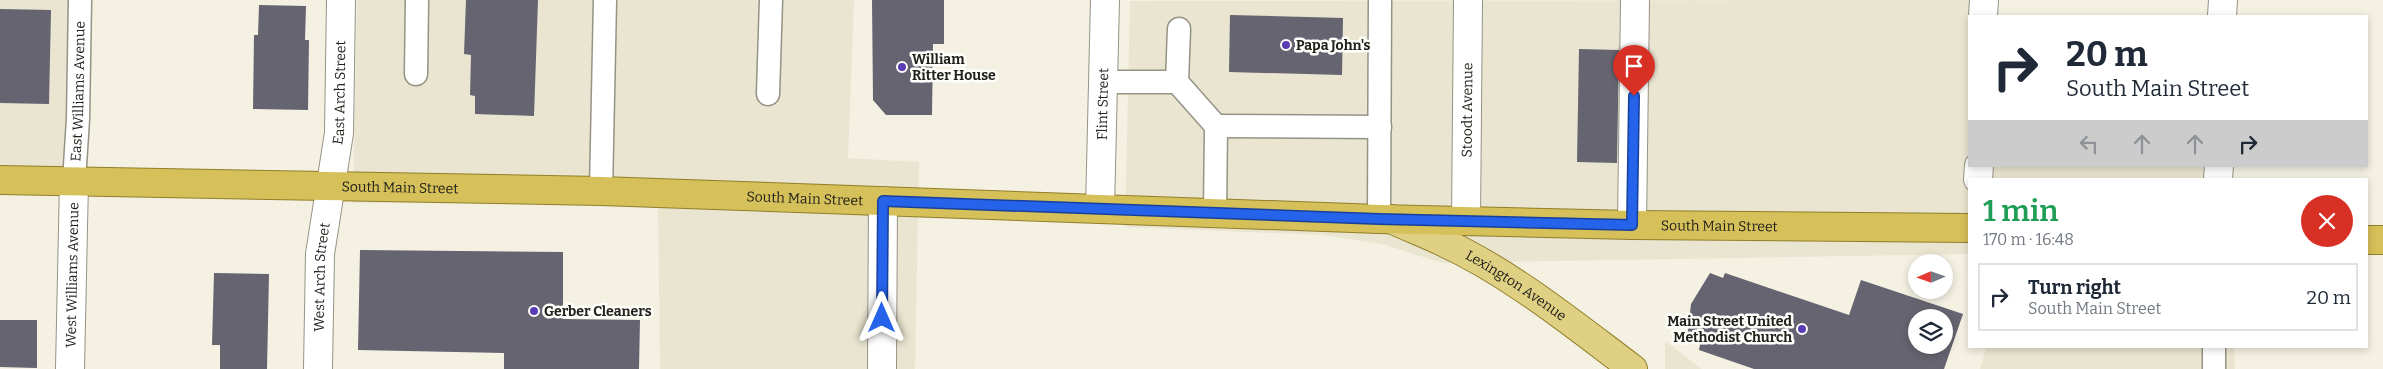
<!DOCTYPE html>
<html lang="en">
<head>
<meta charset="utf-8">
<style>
  :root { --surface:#fff; --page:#f2f2f3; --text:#1f2937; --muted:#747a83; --line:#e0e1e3 }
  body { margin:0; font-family:Bitter,serif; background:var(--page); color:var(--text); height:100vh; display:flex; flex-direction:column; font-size:19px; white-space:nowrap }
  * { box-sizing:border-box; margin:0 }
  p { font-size:16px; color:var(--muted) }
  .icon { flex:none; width:28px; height:28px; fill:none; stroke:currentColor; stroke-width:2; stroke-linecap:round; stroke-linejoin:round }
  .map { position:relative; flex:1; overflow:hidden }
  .details { position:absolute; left:1968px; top:178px; width:400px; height:170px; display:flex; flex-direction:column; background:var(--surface); border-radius:0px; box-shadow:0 2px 8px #0003 }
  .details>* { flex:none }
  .guide { position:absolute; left:1968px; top:15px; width:400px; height:152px; border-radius:0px; box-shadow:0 2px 8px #0003; background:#fff; color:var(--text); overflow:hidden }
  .needle { width:32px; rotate:268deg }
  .buttons { position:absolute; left:1908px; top:254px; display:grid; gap:10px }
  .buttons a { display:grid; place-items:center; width:45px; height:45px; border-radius:50%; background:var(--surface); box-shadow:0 2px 8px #0003; font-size:25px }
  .pin { position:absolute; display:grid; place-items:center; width:42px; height:42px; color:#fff; margin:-51px -21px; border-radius:50% 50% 50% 0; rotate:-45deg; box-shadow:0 0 5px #0007 }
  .pin .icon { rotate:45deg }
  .me { position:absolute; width:55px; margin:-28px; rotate:0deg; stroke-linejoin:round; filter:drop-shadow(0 0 4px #0008) }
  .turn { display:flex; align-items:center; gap:18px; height:105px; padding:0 15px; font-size:22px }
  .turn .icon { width:65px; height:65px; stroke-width:2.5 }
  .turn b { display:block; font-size:35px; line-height:42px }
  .lanes { display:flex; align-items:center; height:48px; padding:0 15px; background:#0003; justify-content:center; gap:25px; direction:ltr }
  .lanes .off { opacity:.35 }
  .round { display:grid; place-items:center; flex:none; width:52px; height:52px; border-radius:26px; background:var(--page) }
  .summary { display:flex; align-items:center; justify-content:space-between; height:85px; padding:0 15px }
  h1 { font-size:30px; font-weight:600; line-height:38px; color:#1e9e55 }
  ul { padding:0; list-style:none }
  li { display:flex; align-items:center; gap:15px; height:68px; margin:0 10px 8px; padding:0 5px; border:2px solid var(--line); border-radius:0px }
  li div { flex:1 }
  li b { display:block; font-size:19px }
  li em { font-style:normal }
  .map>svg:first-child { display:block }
</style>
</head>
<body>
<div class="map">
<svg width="2383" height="369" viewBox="0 0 2383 369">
  <rect width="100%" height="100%" fill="#f4f1e3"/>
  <path fill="#eae5d0" d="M0,0H69L65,174L0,173Z
    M357,0H854L848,158L919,162L915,369H660L658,204L353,203Z
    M1991,0V16H1969V166H2230V179H1969V254L1442,263L1382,244L1323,235L1125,227L1130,1Z
    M1665,341L1702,369H1665Z
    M1987,346H2234L2235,369H1980Z"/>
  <path fill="#656470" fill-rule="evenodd" d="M466,0H538L534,116L475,114V96L470,95L471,55L464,54Z
    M872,0H944V44H933L932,115H886L873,100Z
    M259,5L306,6L305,40H309L308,110L253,109L254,35H258Z
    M0,9L51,10L49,104L0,103Z
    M1230,15L1343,18L1342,75L1229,72Z
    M1579,49L1619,50L1617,163L1577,162Z
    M360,250L563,252V319L640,320L639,369H504V353L358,350Z
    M214,273L269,274L267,369H220V345H212Z
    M1710,273L1723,278L1725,273L1849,315L1861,280L1963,314L1944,369H1754L1699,350L1700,344L1687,340L1691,304ZM1916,318H1944V345H1916Z
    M0,320H37V368L0,367Z"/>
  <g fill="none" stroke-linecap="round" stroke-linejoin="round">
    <g stroke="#959386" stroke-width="25">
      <g id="service">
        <path d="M1179,29L1177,82L1216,126L1215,213"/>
        <path d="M416,74L417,0"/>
        <path d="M1103,82H1177"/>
        <path d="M768,94L771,0"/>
        <path d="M1216,126L1380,127"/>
        <path id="s1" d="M74,181L78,119L80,0"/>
        <path d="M601,191L605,0"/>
        <path d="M1379,219L1380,0"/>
        <path d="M2214,369V346"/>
      </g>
    </g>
    <g stroke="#959386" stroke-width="30">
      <g id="minor">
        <path d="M1983,16L1984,0"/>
        <path d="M2222,16L2223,0"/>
        <path d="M1978,179L1979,166"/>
        <path d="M2218,179L2219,166"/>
        <path id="s2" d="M1100,209L1105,0"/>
        <path id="s3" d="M1466,221L1468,0"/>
        <path d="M1632,225L1635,0"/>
        <path id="s4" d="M70,369L74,181"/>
        <path id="s5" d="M318,369L320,254L339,133L341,0"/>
      </g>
    </g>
    <g stroke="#959386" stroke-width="30">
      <path id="tertiary" d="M882,369L883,201"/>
    </g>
    <g stroke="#907e29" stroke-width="30">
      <g id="primary">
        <path id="s6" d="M1391,219C1408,227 1426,234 1443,242C1512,274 1573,324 1633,369"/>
      </g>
    </g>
    <g stroke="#907e29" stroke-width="30">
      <g id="trunk">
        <path id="s7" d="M0,180L601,191L1379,219L1632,225L1969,228"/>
        <path d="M2366,240H2383"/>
      </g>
    </g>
    <use href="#service" stroke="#fff" stroke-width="22"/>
    <use href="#minor" stroke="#fff" stroke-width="28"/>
    <use href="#tertiary" stroke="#fff" stroke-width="28"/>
    <use href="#primary" stroke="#e0d083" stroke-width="28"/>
    <use href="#trunk" stroke="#d6c05a" stroke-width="28"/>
  </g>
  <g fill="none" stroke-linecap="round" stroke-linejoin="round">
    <g stroke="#184099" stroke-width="12">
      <path id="route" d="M882,318L883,201L1379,219L1632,225L1634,96"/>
    </g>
    <use href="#route" stroke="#2563eb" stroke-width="9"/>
  </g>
  <g fill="#5b3cb4" stroke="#fefefb" stroke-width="2">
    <circle cx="1286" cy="45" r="5"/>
    <circle cx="902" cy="67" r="5"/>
    <circle cx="534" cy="311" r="5"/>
    <circle cx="1802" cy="329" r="5"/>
  </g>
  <g text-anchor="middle" stroke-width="5" stroke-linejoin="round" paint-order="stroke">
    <g font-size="14" font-weight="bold" fill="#22211c" stroke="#fefefb" text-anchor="start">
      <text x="1296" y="50">Papa John's</text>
      <text x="912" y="64">William<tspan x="912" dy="16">Ritter House</tspan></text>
      <text x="544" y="316">Gerber Cleaners</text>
      <text x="1792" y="326" text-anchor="end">Main Street United<tspan x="1792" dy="16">Methodist Church</tspan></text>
    </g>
    <g font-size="14" fill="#22211c" stroke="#fefefb">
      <text dy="5" stroke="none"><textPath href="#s1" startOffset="90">East Williams Avenue</textPath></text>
      <text dy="5" stroke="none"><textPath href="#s5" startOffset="278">East Arch Street</textPath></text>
      <text dy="5" stroke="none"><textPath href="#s2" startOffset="105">Flint Street</textPath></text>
      <text dy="5" stroke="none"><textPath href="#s3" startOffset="111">Stoodt Avenue</textPath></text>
      <text dy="5" stroke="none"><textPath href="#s7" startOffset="400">South Main Street</textPath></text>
      <text dy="5" stroke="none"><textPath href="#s7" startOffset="805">South Main Street</textPath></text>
      <text dy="5" stroke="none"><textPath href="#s7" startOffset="1720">South Main Street</textPath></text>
      <text dy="5" stroke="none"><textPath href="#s4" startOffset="94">West Williams Avenue</textPath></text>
      <text dy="5" stroke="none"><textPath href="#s5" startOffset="92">West Arch Street</textPath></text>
      <text dy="5" stroke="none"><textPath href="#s6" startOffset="142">Lexington Avenue</textPath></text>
    </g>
  </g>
</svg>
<div class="buttons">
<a><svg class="needle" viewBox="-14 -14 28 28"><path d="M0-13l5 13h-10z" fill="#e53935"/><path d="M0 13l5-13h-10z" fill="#747a83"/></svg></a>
<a><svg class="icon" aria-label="layers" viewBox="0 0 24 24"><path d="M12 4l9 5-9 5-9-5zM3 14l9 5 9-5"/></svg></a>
</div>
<div class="pin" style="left:1634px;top:96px;background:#d93025"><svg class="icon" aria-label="arrive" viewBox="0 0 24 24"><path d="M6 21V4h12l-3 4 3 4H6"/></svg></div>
<svg class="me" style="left:882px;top:318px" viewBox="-20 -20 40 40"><path d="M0-17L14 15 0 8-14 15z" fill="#2563eb" stroke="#fff" stroke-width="4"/></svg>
<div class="guide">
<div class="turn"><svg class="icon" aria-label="right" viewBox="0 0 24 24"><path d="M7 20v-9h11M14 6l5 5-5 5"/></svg><div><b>20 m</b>South Main Street</div></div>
<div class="lanes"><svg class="icon off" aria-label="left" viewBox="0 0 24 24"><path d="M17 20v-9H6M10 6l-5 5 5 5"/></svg><svg class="icon off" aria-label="ahead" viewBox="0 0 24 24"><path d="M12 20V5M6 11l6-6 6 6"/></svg><svg class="icon off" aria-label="ahead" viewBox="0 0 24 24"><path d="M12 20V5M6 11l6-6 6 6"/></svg><svg class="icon" aria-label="right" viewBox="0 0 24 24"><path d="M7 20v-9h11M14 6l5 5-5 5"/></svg></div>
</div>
<section class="details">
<div class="summary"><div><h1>1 min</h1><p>170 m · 16:48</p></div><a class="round" style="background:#d93025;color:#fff"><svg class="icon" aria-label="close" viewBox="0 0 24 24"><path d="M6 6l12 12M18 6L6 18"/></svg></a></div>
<ul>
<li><svg class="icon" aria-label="right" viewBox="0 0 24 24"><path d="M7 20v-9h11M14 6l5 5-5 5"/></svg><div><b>Turn right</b><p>South Main Street</p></div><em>20 m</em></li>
</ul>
</section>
</div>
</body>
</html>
